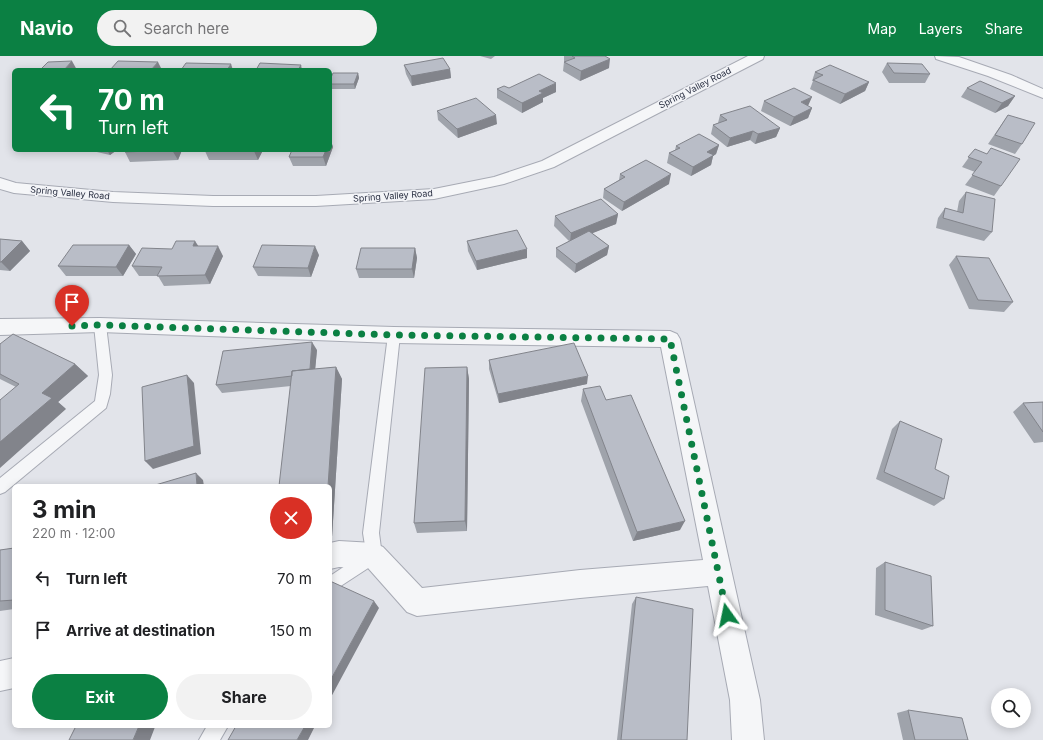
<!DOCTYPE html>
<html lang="en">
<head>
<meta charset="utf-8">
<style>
  :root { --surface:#fff; --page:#f2f2f2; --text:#202124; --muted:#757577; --accent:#0b8043 }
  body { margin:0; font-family:Inter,sans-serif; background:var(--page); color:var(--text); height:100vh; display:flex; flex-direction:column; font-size:15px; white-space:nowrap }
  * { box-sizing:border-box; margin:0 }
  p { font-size:13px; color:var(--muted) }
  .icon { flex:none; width:22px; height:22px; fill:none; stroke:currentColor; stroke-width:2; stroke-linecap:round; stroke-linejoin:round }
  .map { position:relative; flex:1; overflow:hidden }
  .panel { position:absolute; left:12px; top:428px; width:320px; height:244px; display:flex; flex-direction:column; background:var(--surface); border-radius:6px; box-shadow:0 2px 10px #0003 }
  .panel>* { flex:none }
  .guide { position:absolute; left:12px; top:12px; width:320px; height:84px; border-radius:6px; box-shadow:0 2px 10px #0003; background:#0b8043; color:#fff; overflow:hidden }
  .buttons { position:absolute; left:991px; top:632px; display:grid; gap:8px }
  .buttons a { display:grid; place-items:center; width:40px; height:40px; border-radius:50%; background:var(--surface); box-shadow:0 2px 10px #0003; font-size:20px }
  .pin { position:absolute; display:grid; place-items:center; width:34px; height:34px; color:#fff; margin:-41px -17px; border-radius:50% 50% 50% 0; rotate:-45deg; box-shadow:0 0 4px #0007 }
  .pin .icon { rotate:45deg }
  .me { position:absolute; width:44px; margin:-22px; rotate:348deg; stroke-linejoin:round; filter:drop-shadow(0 0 3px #0008) }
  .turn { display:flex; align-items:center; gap:14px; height:84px; padding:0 20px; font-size:18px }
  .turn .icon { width:52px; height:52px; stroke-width:2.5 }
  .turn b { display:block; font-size:28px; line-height:34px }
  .round { display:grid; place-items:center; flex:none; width:42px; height:42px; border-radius:21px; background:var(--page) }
  .headline { display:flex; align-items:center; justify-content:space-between; height:68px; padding:0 20px }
  h1 { font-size:24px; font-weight:700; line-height:30px }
  .primary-button { display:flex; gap:8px; margin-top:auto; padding:8px 20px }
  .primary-button a { flex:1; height:46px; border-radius:24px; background:var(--accent); color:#fff; font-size:16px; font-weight:700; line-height:46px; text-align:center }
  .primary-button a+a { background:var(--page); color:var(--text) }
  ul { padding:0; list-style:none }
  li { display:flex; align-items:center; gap:12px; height:52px; padding:0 20px }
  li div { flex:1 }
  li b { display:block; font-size:15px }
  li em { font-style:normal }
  header { display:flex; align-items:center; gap:24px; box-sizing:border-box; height:56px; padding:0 20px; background:var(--accent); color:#fff }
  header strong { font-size:19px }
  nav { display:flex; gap:22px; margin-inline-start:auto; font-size:14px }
  .search { width:280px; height:36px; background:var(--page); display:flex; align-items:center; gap:10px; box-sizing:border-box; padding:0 14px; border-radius:22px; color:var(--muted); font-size:15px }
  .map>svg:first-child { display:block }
</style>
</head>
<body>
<header>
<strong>Navio</strong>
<div class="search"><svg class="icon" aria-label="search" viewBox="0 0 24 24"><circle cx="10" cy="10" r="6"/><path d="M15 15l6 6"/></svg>Search here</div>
<nav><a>Map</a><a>Layers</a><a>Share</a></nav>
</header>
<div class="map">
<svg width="1043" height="684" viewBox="0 0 1043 684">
  <rect width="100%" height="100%" fill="#e2e4ea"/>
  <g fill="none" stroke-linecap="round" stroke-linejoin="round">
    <g stroke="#a7aab4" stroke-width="2">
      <path id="lane" d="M100,265L104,266L106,269L112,319L110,338L106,352L5,436L0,438V422L95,345L99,319L94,269L96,266Z
        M394,274L398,276L400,279L379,477L382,500L379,505L330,537V520L366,496L363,477L388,279L390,276Z
        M207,670H228L220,684H199Z"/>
    </g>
    <g stroke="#a7aab4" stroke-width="2">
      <path id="street" d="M748,0H764L763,3L554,111L504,128L434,143L316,150H213L113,146L14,137L0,133V122L16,127L113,136L213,140H316L434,133L494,121L542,105Z
        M935,0L959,1L1011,19L1043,33V42L988,20L936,3Z
        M100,262L394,271L670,275L677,278L680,283L760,644L764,684H732L730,644L708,530L580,542L417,560L407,556L368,512L339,511L330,513V487L339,485L374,487L383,491L422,532L580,514L703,504L661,291L394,287L100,276L0,279V263Z
        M14,602V632L0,635V605Z"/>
    </g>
    <use href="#lane" fill="#f5f6f8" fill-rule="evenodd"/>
    <use href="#street" fill="#f5f6f8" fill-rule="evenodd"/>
  </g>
  <path fill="#9fa3ab" d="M480,0H495L491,3Z
    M564,0H605L609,12L580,25L563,15L564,6H565L564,5Z
    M887,7L930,18L925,27H889L882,16Z
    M404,9L450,13L451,22L412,30L406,18Z
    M815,16L869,26L865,35L840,48L810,33L813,25H812Z
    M358,17L359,22L355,33H330V24Z
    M509,32L556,36L543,42V46L522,57L497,42V33Z
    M967,32L1015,40L1008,50L995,57L961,41Z
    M764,45L812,52L808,62L790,70L761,55Z
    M437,55L497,68L458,82L438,64Z
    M720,59L780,72L776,81L755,88L750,84L727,91L711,78L713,69L718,67Z
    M1008,59L1022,88L1015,98L988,88Z
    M330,82L333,91L326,110H293L289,101Z
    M719,89L716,98L713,100L711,109L691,120L667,107L669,97L675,94L676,90Z
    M975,93L1001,130L994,140L965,129L975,116L962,111Z
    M88,94H117L110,99Z
    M182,94L178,104L130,106L125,96Z
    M263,94L258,104H209L205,95Z
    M620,118L669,128L622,155L603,142L604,133L619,124Z
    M966,136L992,176L984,185L936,172L938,162L945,152L957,156L959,145Z
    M618,158L616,168L592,177L609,190L607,199L575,217L556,201V192L569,185L554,170L555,160Z
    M0,183L22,185L30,195L10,215L0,214Z
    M467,185L527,202L477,214L468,195Z
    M129,189L136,198L123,220H66L58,210Z
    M198,190L223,200L210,228L164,230L158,220H139L132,210L172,193Z
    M415,192L417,202L414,222H359L356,213Z
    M319,199L311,221L258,220L253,211Z
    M956,200L1013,246L1004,256L969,253L949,209Z
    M0,288L75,308L88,320L58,346L66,353L16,331L0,323Z
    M317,294L315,313L336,311L342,323L332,481L330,482V430L291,330L222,337L216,329Z
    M489,304L587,328L499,347L489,313Z
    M467,311L469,323L467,475L417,477L414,467Z
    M583,333L606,344L680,474L633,485L581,345Z
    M1043,346V386L1034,387L1013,356L1023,347Z
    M900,365L935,413L944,443L934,450L876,423L892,373Z
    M14,492V553L0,555V494Z
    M885,506L933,570L922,574L875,559L876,512Z
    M636,541L687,684H617L632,548Z
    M908,654L968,684H903L897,657Z"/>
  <path fill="#82848b" d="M610,3L609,12L580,25L581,15Z
    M72,5L77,14H64Z
    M158,6L162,14H151Z
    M231,8L233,14H227Z
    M301,9L302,14H298Z
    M450,13L451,22L412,30L411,20Z
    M358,17L359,22L355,33L354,28Z
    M869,26L865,35L840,48L845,38Z
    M556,27V36L543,42V46L522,57V47L539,35Z
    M1015,40L1008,50L995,57L1002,47Z
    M812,41L808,50L801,46Z
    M812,52L808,62L790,70L794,61Z
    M496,59L497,68L458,82L457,73Z
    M780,72L776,81L755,88L758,78Z
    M753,75L750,84L727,91L730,82Z
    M330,82L333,91L326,110L323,101L326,94H330Z
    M719,89L716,98L713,100L711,109L691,120L693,111L707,96Z
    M107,94H117L110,99Z
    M172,94H182L178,104Z
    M254,94H263L258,104L254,95Z
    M671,118L669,128L622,155L624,146Z
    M618,158L616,168L570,186L571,177Z
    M22,185L30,195L10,215L1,206Z
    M195,185L201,194L193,190Z
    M129,189L136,198L123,220L116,211Z
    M218,190L223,200L210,228L205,219Z
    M315,190L319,199L311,221L308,212Z
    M609,190L607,199L575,217L576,208Z
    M415,192L417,202L414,222L412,213Z
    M527,193V202L477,214L476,205Z
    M312,286L317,294L314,326L310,317Z
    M75,308L88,320L58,346L66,353L0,412V386L42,337Z
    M336,311L342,323L332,481L330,479V430H328Z
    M467,311L469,323L467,475L465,465Z
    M187,319L194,327L201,398L153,413L145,405Z
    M588,320L587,328L499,347L498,338Z
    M196,417L203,424L204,430H197Z
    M685,465L680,474L633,485L637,476Z
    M374,545L379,552L330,643V625Z
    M139,670H152L155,671L150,684H133Z
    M305,670H315L308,684H297Z"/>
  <path fill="#b9bdc7" stroke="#82848b" d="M572,0H605L610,3L581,15L564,6L575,2Z
    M443,2L450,13L411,20L404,9Z
    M72,5L64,14H40L48,6Z
    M118,5L158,6L151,14H110Z
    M186,7L231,8L227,14H181Z
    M260,7L301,9L298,14H256Z
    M887,7L922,8L930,18L894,17Z
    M830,9L869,26L845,38L813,24L823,19L815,16Z
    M333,17H358L354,28H330V24Z
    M539,18L556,27L539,35L543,37L522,47L497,33L504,30L509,32Z
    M980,25L1015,40L1002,47L967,32Z
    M794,32L812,41L801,46L812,52L794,61L764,45Z
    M476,42L496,59L457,73L437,55Z
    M14,44V64L13,45Z
    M750,50L780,72L758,78L753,75L730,82L713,69L727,64L720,59Z
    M1008,59L1035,67L1022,88L995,79Z
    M699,78L719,89L707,96L714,99L693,111L669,97L680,92L676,90Z
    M991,92L1020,103L1001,130L972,119L982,106L968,101L975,93L987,98Z
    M126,94H173L125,96Z
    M205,94H254V95H205Z
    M292,94H326L323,101H289Z
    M646,104L671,118L624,146L604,133L625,121L620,118Z
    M966,136L995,143L992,176L943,162L945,152L963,157Z
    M601,143L618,158L571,177L555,160Z
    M517,174L527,193L476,205L467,185Z
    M589,175L609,190L576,208L556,192Z
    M0,183L22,185L1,206H0Z
    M176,185H195L193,190H218L205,219L157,220L162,211L132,210L142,192L172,193Z
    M73,189H129L116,211L58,210Z
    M262,189L315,190L308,212L253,211Z
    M361,192H415L412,213H356Z
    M956,200L989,202L1013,246L978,244Z
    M13,278L75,308L42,337L52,342L0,386V344L19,328L0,318V288Z
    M312,286L310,313L292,315V320L216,329L223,295Z
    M574,287L588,320L498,338L489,304Z
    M336,311L328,430H279L292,315Z
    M467,311L465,465L414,467L425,312Z
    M187,319L194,390L145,405L142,331Z
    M600,330L606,344L631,339L685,465L637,476L583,333Z
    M1043,346V376L1023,347Z
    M900,365L942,383L935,413L949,420L944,443L884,416Z
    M196,417L197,430H152Z
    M14,492V544L0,545V494Z
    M885,506L931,520L933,570L885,554Z
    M330,525L374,545L330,625Z
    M636,541L693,553L687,684H621Z
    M908,654L962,662L968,684H915Z
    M76,670H139L133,684H69Z
    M236,670H305L297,684H228Z"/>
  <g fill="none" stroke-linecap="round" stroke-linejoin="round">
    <path stroke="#0b8043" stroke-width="7" stroke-dasharray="0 12.6" d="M72,270L100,269L394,279L670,283L727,559"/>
  </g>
  <g text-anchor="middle" stroke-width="3" stroke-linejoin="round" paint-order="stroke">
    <g font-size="9" fill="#2a3042" stroke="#f2f3f7">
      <text transform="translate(695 32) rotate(-27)" y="3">Spring Valley Road</text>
      <text transform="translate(70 137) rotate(5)" y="3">Spring Valley Road</text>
      <text transform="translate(393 140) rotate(-4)" y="3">Spring Valley Road</text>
    </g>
  </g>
</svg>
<div class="buttons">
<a><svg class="icon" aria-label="search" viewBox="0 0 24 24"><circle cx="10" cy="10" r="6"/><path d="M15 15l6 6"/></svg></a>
</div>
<div class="pin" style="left:72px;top:270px;background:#d93025"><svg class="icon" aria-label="arrive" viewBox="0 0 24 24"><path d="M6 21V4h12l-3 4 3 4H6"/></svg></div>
<svg class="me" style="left:727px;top:559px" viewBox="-20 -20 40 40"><path d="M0-17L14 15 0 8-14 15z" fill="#0b8043" stroke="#fff" stroke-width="4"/></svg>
<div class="guide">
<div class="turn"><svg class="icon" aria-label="left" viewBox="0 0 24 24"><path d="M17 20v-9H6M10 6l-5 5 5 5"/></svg><div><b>70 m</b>Turn left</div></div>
</div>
<section class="panel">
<div class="headline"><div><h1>3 min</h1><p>220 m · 12:00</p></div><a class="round" style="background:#d93025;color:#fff"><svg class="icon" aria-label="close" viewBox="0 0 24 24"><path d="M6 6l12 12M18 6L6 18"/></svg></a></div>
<ul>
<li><svg class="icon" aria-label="left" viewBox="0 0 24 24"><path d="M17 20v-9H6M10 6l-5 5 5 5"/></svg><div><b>Turn left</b></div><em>70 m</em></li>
<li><svg class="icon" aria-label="arrive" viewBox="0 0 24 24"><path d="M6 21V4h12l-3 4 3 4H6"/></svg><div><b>Arrive at destination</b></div><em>150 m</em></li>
</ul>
<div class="primary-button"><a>Exit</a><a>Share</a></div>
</section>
</div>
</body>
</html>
